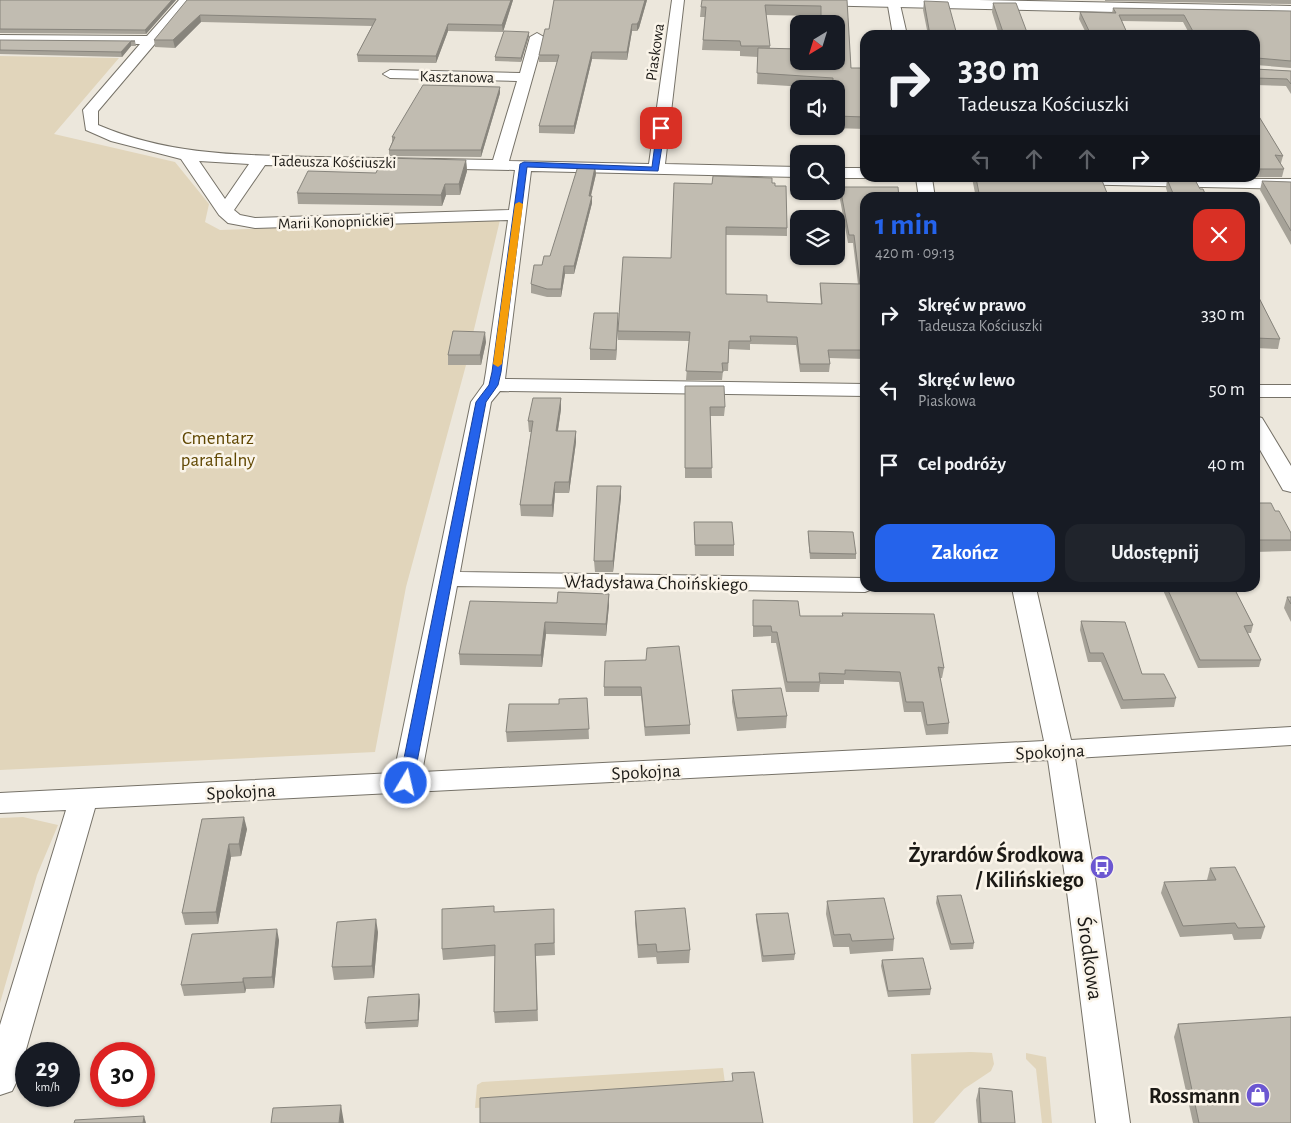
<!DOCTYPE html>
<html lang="pl">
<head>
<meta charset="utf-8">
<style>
  :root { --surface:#171b24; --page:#20242c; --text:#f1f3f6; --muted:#9ea1a6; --accent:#2563eb }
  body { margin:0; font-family:"Alegreya Sans",sans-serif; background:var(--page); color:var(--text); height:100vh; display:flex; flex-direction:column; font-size:19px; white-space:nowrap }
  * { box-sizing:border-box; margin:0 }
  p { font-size:16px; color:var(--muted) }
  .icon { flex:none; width:28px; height:28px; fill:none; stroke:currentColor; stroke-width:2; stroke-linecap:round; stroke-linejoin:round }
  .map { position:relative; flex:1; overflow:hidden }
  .details { position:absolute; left:860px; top:192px; width:400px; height:400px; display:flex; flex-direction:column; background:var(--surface); border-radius:15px; box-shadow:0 1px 4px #0004 }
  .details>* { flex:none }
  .guide { position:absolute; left:860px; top:30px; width:400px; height:152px; border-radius:15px; box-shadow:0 1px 4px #0004; background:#171b24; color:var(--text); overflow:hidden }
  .needle { width:32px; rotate:218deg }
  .buttons { position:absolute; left:790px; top:15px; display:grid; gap:10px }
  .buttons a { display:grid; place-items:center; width:55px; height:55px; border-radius:10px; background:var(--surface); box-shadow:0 1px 4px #0004; font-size:25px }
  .speed { position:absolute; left:15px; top:1042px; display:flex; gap:10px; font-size:25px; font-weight:700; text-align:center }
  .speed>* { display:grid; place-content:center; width:65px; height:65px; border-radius:50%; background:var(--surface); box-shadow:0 1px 4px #0004; line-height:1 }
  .speed small { font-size:12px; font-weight:400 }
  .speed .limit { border:8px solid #d22; background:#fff; color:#111 }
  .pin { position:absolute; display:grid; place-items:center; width:42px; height:42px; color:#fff; margin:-21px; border-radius:10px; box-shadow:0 2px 8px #0006 }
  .me { position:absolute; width:55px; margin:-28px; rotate:9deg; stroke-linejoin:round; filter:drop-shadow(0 0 4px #0008) }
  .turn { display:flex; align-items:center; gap:18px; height:105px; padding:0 15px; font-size:22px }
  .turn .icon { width:65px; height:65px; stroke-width:2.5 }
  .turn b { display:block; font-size:35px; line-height:42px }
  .lanes { display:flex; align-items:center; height:48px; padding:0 15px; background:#0003; justify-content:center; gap:25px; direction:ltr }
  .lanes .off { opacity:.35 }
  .round { display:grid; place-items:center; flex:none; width:52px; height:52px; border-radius:15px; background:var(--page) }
  .summary { display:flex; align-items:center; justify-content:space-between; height:85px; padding:0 15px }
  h1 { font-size:30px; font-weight:700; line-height:38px; color:var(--accent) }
  .cta { display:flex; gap:10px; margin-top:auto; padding:10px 15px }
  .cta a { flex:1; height:58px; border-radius:15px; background:var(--accent); color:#fff; font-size:20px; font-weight:700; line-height:58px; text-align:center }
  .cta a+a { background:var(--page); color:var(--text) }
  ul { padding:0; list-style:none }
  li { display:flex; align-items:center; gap:15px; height:75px; padding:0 15px }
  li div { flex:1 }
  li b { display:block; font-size:19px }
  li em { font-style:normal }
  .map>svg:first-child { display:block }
</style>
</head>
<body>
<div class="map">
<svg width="1291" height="1123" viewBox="0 0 1291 1123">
  <rect width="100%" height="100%" fill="#ece7dc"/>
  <path fill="#e1d5bb" d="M0,56L119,58L54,134L175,162L209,204L205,222L220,230L500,220L471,342L449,365H466L406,587L375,752L0,770Z
    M23,817L58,825L37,875L0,1003V818Z
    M971,1052L992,1053L994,1064L991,1071L964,1089L934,1123H913L911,1054Z
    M1026,1053L1046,1057L1052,1123H1042L1036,1069L1026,1059Z
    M723,1068L726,1091L475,1108L477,1085L482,1082Z"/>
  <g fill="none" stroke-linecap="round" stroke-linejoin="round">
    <g stroke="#767268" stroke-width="2">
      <path id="street" d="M179,0H192L98,111V125C171,156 241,155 318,157C377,158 435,159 493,160L517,81L390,78L383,74L390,70L520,73L530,37L537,33L544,37L509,161L649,164L672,0H684L665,164L799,167V177L531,171L505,379L865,384V396L500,391L491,402L460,572L865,578V588H875L865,592L457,586L422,772L1044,741L1012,588H1036L1071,740L1291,727V745L1075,758L1096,884L1130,1123H1096L1066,884L1048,760L95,808L17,1081L12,1091L0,1095V1025L66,810L0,813V793L394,773L471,402L484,384L486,372L508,220L255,228L228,223L219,215L181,159L111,141L86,130L83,110L140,44L0,43V35L147,36ZM199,161L249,164L225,199ZM265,165L515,170L509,210L255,218L240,215L234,210Z
        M887,0H899L907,35H893Z
        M836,168H865L866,178H836Z
        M916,178H932L935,198H919Z
        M1013,178L1291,179V189L1021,183Z
        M1255,385H1291V397H1255Z
        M1255,416L1262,418L1291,466V492L1283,490L1255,441Z"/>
    </g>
    <g stroke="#767268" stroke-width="2">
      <path id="secondary" d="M803,0H978L1291,6V16L810,5L805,4Z"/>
    </g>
    <use href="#street" fill="#fff" fill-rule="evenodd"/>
    <use href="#secondary" fill="#fff" fill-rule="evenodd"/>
  </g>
  <path fill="#a6a298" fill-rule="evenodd" d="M0,0H176L146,34L0,33Z
    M187,0H513L503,32L448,31L436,63L358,62L357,55L372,26L201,22L175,48L155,47L154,40Z
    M647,0L639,28L637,31H632L627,60L592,59L574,134L539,133V126L557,62H539V55L549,29Z
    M847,0L851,68H865V129L833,128V126H836V89L757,84L758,57L740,56V51L702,50L705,17H700L701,7ZM766,15L821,16V24H836V61L770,48Z
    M1105,0H1291V4L1105,1Z
    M924,1L957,35H928L923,10Z
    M993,3L1028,35H999L992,12Z
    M1113,8L1291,11V68L1256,65L1255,69L1291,71V94L1286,86L1255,85V35H1190L1183,22L1122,21L1128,35H1087L1079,19L1080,12L1112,13Z
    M529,36L521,62L495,61V57Z
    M0,40L135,41L136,46H131L122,57L0,54Z
    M500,93L481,157L389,156V150L392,142V137Z
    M1255,110L1283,156L1281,163H1280L1284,169L1282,177H1255Z
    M466,160L467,171L460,195H446L442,206L298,204L297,193L376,173Z
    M595,167L596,174L591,196H592V203L574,274H565L561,297H547L531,293V284L542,265L550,256Z
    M972,178H1101L1109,198H976Z
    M1167,179L1200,189L1207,198H1169L1166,188Z
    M1262,181L1291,182V245L1260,190Z
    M712,184L775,186L787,228V236L726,235V294L767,302L821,304L820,291V283L858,284L853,243H848L839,194L840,187L865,198V359L829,358L830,364L829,372H800L796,345L750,344V350L729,349L728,371H723L722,380H686L689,341L618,340V331L671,258Z
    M1255,290L1280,339L1278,349L1255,348Z
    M618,323L616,360H590V349Z
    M486,342L481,365H448V355Z
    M685,386L725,407L724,416H710L712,478H685Z
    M561,398V409L558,431H576V442L569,493H555L553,517L521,516L520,505L531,432H529L528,421Z
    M621,486V497L613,572H595L594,561Z
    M1255,503L1275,511L1291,540V551L1255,552Z
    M694,522L734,545V556H695Z
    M808,531L856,554V559H810L808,537Z
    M1153,588H1234L1253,625L1251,633H1248L1261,660L1259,667L1198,668L1162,588Z
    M609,594V605L606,636L546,634L542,667L460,665L459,654L557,603Z
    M1287,597H1291V622L1284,608Z
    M753,600L800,616H842V613L944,668L942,678H940L949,723L948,734L926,735L921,712H904L899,682L844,680V684H820L819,692H786L776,643H771V636L753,637Z
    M1081,621L1142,674L1176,698L1174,707L1121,709L1101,662H1088L1080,630Z
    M646,660L690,725V734L645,736L641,696H604V687Z
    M732,690L787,716L786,728L737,731L732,702Z
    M587,698L589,739L507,742L506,732L559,704Z
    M202,819L247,829L241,856L231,857L218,924L185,925L182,913Z
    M1210,868L1265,927L1261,939L1234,940L1232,934L1180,937L1161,893L1164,882L1207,880Z
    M937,896L974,943L973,949L950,950L936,903Z
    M827,901L894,939L893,951L850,954L849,947H833L826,914Z
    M635,911L690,950L689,963L657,964L656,957L638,958L635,923Z
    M495,912L554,921L555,955L536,956L538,1021L495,1023L494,1012L495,956L443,960L442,949Z
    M756,914L795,954L794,960L762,962L756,920Z
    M378,932L374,978L334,980L332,967Z
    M279,940L274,988L246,989L245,993L184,996L181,985Z
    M882,960L931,989L930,995L888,997L881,966Z
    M420,1000L418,1027L366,1029L365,1023Z
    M1178,1024L1291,1123H1193L1174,1037Z
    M979,1088L1015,1123H978L976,1100Z"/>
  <path fill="#87847c" d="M172,0H176L146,34L145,30Z
    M511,0H513L503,32L502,25Z
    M645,0H647L639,28L637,31V24Z
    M200,15L201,22L175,48L173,40Z
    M448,24V31L436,63V56Z
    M632,24V31L627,60V52Z
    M529,32V36L521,62V58Z
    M131,41V46L122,57L121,52Z
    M592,52V59L574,134V126Z
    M500,87V93L481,157V150Z
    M466,160L467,171L460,195L459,184Z
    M595,167L596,174L589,203V196Z
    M445,184L446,195L442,206L441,195Z
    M592,196V203L574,274V266Z
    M564,266L565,274L561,297V289Z
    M618,313V323L616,360V350Z
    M485,332L486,342L481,365L480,355Z
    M561,398V409L556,442V431Z
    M576,431V442L569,493V482Z
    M555,482V493L553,517L552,505Z
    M621,486V497L613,572V561Z
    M609,594V605L606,636V624Z
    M545,622L546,634L542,667L541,655Z
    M244,817L247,829L241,856L239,844Z
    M229,844L231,857L218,924L216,912Z
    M376,919L378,932L374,978L372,966Z
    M277,929L279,940L274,988L272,977Z
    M243,978L246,989L245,993L243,982Z
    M419,994L420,1000L418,1027V1020Z
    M341,1105L344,1123H339Z
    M144,1116L146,1123H143Z"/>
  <path fill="#c1bcb1" stroke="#87847c" d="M0,0H172L145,30L0,29Z
    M187,0H511L502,25L448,24L436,56L357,55L376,19L200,15L173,40H154Z
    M554,0H645L639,21L637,24H632L627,52H592L574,126H539L559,55H539L545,29H549Z
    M702,0H847L851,68H865V117L836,116V89H833V78L757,73L758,48L799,49V61H836V24H821V6L765,5L770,46H741L740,41L703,40L706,7H701Z
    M924,1L948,2L957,35H930Z
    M993,3H1016L1028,35H1004Z
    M1113,8L1291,11V61L1257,58L1255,69L1291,71V84L1287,79L1255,78V35H1195L1184,15H1119L1128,35H1091L1080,12L1116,13Z
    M504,31L529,32L521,58L495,57Z
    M0,40L135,41H131L121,52L0,50Z
    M423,85L500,87L481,150H389L395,137H392Z
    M1255,110L1283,156L1275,155L1284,169H1255Z
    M382,158L466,160L459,184H445L441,195L297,193L308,171L376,173Z
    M578,166L595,167L589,196H592L574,266H564L561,289H547L531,284L534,265H542L544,256H550Z
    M713,176L772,178V183H775V186H786L787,228L726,227V294L767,295V302L822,304L820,283L860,284L854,235H849L840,187H898L899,198H865V350H828L830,364H800L797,337L750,336L751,341H729L728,363H722L723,372L686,371L690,332L618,331L623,257L671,258L674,183L712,184Z
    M976,178H1101L1109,198H980Z
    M1167,179L1195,180L1200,189H1203L1207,198H1175Z
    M1262,181L1291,182V231Z
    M1255,290L1280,339L1255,338Z
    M594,313H618L616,350L590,349Z
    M453,331L485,332L480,355H448Z
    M685,386H724L725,407H710L712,468H685Z
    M533,398H561L556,431H576L569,482H555L552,505H520L533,421H528Z
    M597,486H621L613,561H594Z
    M1255,503H1271L1275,511H1279L1291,533V540H1255Z
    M694,522H732L734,545H695Z
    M808,531L853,532L856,554L810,553Z
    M1167,588H1234L1253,625L1244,626L1261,660H1200Z
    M558,592L609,594L606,624L545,622L541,655L459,654L470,601L557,603Z
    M1287,597H1291V604Z
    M753,600L798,601L800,616H843L842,613L934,614L944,668L938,667L949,723L927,725L923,702H906L900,672L845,670V674L819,673L820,682H787L777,632H772L771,626H753Z
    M1081,621L1125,622L1142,674H1164L1176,698L1123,700L1103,653H1090Z
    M679,646L690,725L645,727L641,687H604L605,661L646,660L647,648Z
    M781,688L787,716L737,718L732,690Z
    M587,698L589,729L506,732L509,704H559V699Z
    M244,817L239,844H229L216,912L182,913L202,819Z
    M1235,867L1265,927L1238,928L1235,923L1183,926L1164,882L1216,880L1210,868Z
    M961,895L974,943L951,944L937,896Z
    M884,898L894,939L852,941L850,934L834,935L827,901Z
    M494,906V912L554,909V943L535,944L537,1010L494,1012L495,945L442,949V909Z
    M685,908L690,950L657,952L656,944L638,945L635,911Z
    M788,913L795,954L763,956L756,914Z
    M376,919L372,966L332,967L337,922Z
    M277,929L272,977L243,978V982L181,985L192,934Z
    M923,958L931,989L888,991L882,960Z
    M419,994L418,1020L365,1023L368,997Z
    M1291,1017V1123H1199L1178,1024Z
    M754,1072L763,1123H480V1098L733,1081L732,1073Z
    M979,1088L1012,1091L1015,1123H981Z
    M341,1105L339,1123H271L273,1108Z
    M144,1116L143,1123H74L75,1120Z"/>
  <path fill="#2563eb" stroke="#184099" d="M661,126L665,128L658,171L527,167L501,372L498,385L486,402L413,783L406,788L401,786L399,783L476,402L489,385L492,372L520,164L524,162L652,167L657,128Z"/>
  <path fill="#f59e0b" d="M519,202L523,204L502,364L498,367L493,364L515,204Z"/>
  <defs>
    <g id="bus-disc" transform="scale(1.25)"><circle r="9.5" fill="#6c57d1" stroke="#faf4e9"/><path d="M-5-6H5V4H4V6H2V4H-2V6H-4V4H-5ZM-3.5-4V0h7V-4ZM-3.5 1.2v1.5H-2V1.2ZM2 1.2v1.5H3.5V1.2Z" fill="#fff"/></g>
    <g id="shop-disc" transform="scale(1.25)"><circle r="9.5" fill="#6c57d1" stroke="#faf4e9"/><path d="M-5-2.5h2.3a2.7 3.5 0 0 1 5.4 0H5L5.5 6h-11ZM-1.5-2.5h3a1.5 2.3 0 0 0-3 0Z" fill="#fff"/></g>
  </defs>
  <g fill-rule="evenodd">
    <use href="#bus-disc" x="1102" y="867"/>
    <use href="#shop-disc" x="1258" y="1095"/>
  </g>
  <g text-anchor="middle" stroke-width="5" stroke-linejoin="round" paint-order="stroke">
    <g font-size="16" fill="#1c1a16" stroke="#faf4e9">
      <text transform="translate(654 52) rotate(-82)" y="6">Piaskowa</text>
      <text transform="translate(457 76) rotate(1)" y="6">Kasztanowa</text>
      <text transform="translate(334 161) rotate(1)" y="6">Tadeusza Kościuszki</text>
      <text transform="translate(336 221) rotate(-2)" y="6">Marii Konopnickiej</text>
    </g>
    <g font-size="19" fill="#604702" stroke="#faf4e9">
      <text x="218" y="444">Cmentarz<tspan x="218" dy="22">parafialny</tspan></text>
    </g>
    <g font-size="19" fill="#1c1a16" stroke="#faf4e9">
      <text transform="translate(656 582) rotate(1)" y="7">Władysława Choińskiego</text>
      <text transform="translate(1050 751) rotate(-3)" y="7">Spokojna</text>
      <text transform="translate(646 771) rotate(-3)" y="7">Spokojna</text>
      <text transform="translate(241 791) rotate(-3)" y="7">Spokojna</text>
    </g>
    <g font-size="22" font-weight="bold" fill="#1c1a16" stroke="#faf4e9" text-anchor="end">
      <text x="1084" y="862">Żyrardów Środkowa<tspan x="1084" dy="25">/ Kilińskiego</tspan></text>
      <text x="1240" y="1103">Rossmann</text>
    </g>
    <g font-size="22" fill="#1c1a16" stroke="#faf4e9">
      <text transform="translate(1091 958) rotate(82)" y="8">Środkowa</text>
    </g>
  </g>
</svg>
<div class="buttons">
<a><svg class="needle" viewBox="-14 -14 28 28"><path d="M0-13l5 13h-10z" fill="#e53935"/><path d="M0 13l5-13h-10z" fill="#9ea1a6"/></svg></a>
<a><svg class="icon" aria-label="sound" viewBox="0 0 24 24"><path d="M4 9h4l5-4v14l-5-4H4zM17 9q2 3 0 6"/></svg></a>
<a><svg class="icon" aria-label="search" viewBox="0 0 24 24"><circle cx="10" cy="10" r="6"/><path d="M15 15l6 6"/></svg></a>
<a><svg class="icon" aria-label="layers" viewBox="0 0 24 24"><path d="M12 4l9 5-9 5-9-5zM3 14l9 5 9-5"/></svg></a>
</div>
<div class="speed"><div>29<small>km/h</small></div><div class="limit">30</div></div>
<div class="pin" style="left:661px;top:128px;background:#d93025"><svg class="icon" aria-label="arrive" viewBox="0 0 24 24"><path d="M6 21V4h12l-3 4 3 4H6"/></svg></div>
<svg class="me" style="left:406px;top:783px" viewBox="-20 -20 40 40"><circle r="17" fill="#2563eb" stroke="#fff" stroke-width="3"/><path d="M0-11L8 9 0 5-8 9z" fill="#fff"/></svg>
<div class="guide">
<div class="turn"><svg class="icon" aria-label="right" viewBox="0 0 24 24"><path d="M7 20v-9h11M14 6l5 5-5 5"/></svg><div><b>330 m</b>Tadeusza Kościuszki</div></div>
<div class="lanes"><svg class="icon off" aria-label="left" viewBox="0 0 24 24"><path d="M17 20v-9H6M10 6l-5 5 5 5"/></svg><svg class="icon off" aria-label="ahead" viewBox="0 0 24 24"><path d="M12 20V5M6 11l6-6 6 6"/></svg><svg class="icon off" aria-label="ahead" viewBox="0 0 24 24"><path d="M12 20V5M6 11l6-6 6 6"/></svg><svg class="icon" aria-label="right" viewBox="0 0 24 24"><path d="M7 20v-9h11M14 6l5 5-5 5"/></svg></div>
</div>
<section class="details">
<div class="summary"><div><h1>1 min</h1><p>420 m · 09:13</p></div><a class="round" style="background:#d93025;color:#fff"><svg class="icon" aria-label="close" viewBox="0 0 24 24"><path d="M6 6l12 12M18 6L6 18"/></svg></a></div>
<ul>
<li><svg class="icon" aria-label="right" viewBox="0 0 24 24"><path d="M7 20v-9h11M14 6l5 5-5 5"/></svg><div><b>Skręć w prawo</b><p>Tadeusza Kościuszki</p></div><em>330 m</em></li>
<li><svg class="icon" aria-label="left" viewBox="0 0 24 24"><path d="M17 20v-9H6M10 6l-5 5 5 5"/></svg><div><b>Skręć w lewo</b><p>Piaskowa</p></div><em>50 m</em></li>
<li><svg class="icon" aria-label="arrive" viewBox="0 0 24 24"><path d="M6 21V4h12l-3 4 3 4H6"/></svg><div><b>Cel podróży</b></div><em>40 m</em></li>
</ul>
<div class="cta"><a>Zakończ</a><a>Udostępnij</a></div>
</section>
</div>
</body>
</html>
